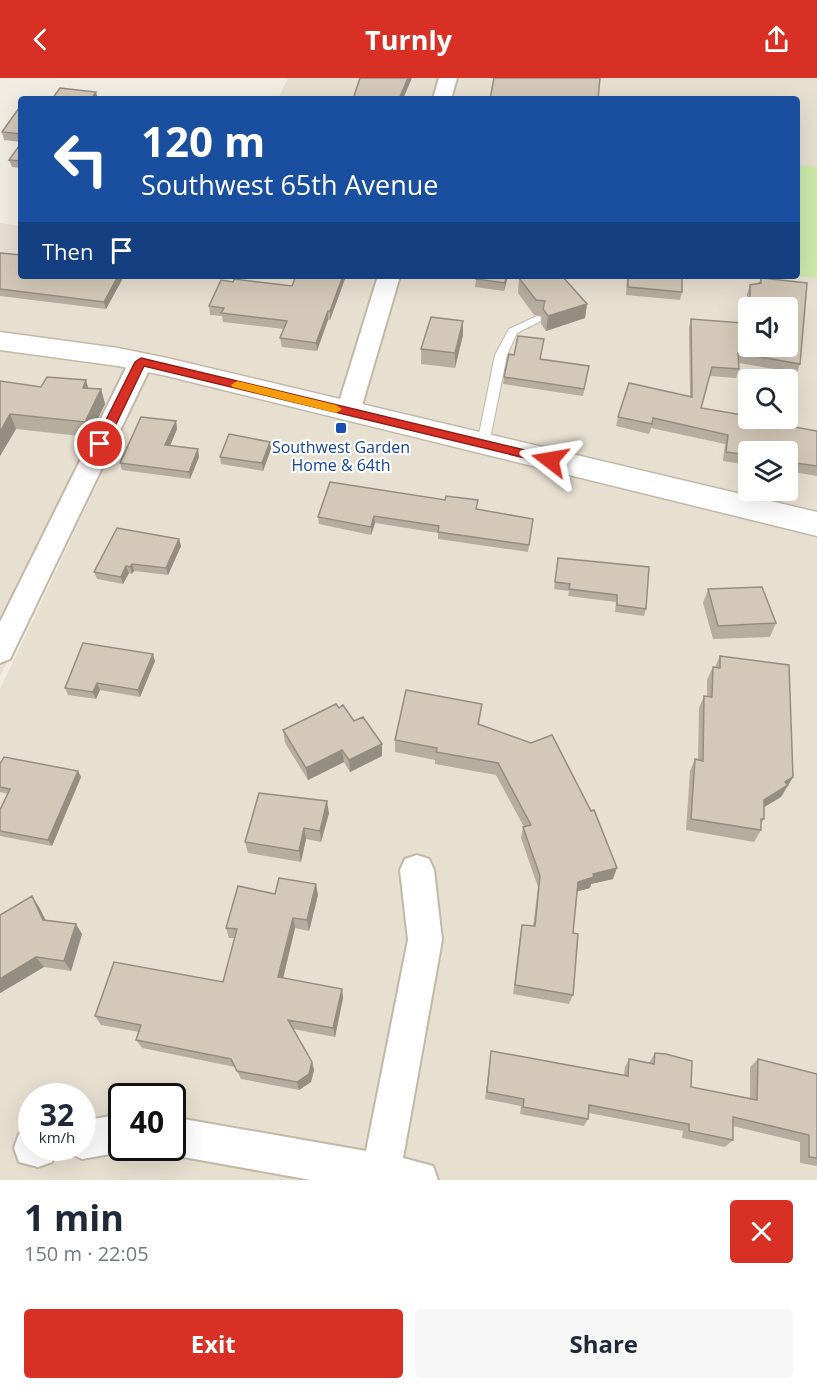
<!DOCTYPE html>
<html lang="en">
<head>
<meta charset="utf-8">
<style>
  :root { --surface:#fff; --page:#f6f6f7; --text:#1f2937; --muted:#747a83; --accent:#d93025 }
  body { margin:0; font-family:"Open Sans",sans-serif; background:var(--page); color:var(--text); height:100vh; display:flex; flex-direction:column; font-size:22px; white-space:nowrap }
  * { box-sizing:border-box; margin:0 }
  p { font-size:20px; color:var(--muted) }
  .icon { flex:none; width:33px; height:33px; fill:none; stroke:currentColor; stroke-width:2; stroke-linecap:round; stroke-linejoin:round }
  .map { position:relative; height:1102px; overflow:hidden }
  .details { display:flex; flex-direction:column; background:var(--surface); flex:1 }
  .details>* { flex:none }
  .hud { position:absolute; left:18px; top:18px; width:782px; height:183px; border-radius:6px; box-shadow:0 6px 24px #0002; background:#1a4fa0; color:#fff; overflow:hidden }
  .controls { position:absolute; left:738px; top:219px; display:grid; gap:12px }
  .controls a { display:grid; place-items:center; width:60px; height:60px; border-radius:6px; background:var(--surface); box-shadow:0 6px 24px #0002; font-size:30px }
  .speed { position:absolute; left:18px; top:1005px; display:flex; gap:12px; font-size:30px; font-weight:700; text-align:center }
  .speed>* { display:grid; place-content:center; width:78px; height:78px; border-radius:50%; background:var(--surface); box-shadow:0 6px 24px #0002; line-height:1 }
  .speed small { font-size:15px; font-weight:400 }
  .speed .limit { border:3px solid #111; border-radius:9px; background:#fff; color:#111 }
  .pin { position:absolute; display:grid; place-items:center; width:51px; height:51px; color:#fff; margin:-26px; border:3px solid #fff; border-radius:50%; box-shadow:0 2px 6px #0007 }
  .me { position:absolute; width:66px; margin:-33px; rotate:284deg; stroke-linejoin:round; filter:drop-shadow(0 0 4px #0008) }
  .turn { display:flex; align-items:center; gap:21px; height:126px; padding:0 24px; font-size:27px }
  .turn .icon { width:78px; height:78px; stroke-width:2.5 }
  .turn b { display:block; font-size:42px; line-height:51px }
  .then { display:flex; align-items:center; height:57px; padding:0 24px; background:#0003; gap:12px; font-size:22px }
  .round { display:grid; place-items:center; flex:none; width:63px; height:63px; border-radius:6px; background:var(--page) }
  .summary { display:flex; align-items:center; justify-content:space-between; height:102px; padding:0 24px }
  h1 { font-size:36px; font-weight:700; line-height:45px }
  .primary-button { display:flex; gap:12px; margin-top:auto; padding:12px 24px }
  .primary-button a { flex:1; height:69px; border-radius:6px; background:var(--accent); color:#fff; font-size:24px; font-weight:700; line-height:69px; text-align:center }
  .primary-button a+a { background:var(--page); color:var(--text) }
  header { display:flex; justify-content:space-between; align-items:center; height:78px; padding:0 24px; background:var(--accent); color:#fff; font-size:27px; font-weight:700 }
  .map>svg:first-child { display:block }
</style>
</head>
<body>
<header><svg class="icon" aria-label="back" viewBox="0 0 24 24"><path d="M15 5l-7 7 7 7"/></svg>Turnly<svg class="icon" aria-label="share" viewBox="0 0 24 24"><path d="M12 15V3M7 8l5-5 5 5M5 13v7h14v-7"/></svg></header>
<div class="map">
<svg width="817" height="1102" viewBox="0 0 817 1102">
  <rect width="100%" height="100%" fill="#f2ede3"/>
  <path fill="#e7dfd0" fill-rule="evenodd" d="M288,0H817V1102H0V611L135,326L0,599V145L21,148V198H796V21H278ZM748,230H788V268H748ZM748,302H788V340H748ZM748,374H788V412H748ZM32,1018H82V1070H32ZM122,1018H172V1070H122Z"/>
  <path fill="#cde9a9" d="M797,87L817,89V200L795,198Z"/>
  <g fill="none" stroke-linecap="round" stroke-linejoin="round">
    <g stroke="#c1b8a8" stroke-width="2">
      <path id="service" d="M537,238L541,239V243L517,255L507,277L489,366L483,370L479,369L477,366L495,277L509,251Z"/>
    </g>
    <g stroke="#c1b8a8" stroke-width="4">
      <path id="minor" d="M439,0H457L451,21H433Z
        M378,198H400L360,334L357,340L348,342L339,340L336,334Z
        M141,276L149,278L153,284L10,581L0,585V544L129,284L133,278Z
        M417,777L429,781L434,792L442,862L403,1080L433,1088L438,1102H311L172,1077L159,1071L158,1070H172V1039L366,1073L408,862L400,792L405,781Z
        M122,1036V1070H133L122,1074L82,1081L69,1075L66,1070H82V1043Z
        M32,1052V1070H57L52,1084L38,1089L19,1084L14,1070L19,1056Z"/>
    </g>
    <g stroke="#c1b8a8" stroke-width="3">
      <path id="tertiary" d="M0,254L118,270L167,280L817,434V458L167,298L118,288L0,272Z"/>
    </g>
    <use href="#service" fill="#fff" fill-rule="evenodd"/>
    <use href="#minor" fill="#fff" fill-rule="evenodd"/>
    <use href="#tertiary" fill="#fff" fill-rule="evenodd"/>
  </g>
  <path fill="#b6ad9e" d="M21,31V64L4,62L2,54Z
    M21,65V90L12,89L9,82Z
    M0,175L21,198H122L123,200L106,231L0,218Z
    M296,198H346L330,242H328L317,273L282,269L280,260L284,251L223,244L222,238L210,237L209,228L292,208Z
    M508,198L504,213L475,209L476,201Z
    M627,198H682V214L680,222L626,217Z
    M519,200L587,226L585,240L546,253L541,246L542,238L534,237L518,215Z
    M761,200L800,286L797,295L739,285V291L736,300L710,298L701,330L771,345L817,353V398L788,393V374H748V387L723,383L725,366L651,350L649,356L616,348L618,339L690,318L689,250L691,241L741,245V232L744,223L747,224V216L750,207L759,205Z
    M463,243V257L455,290L421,286V271Z
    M541,281L589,288L583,318L503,306L504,299Z
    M86,302L88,310L101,311L105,326L89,359L16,351L0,378V303L41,309Z
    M176,343L177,351L170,368L199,379L190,401L122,392L120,385Z
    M270,364L271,371L263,393L221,386L220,379Z
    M477,431L533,441L528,474L438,461V455L375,445L371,457L319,446L318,439Z
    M179,461L181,468L168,497L134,493L132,496L129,495L123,506L97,501L94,494Z
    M557,488L646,531L644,538L615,534L616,524L568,518L569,513L554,511Z
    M708,511L776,545L770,559L713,561L703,525Z
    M720,578L793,699L781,719L764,729V741L761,746V752L754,764L686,752L690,693L695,681L698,682L699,630L704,618H707V602L713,589H715Z
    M155,583L140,619L100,612L96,621L68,617L65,610Z
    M482,626L479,647L613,801L591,806L590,810L577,813L573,855V917L569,926L513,916L520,857L522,847L533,848L538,809L521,760L523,749H524L496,697L435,686V682L395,674V662Z
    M339,630L354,643L382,678L350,694L344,684L308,702L285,665L283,652Z
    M0,686L78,693L81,699L52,768L0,758V732L8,716L0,714Z
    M329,735L321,764L306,761L301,784L248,775L245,764Z
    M275,816L318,817L309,853L295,850L283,900L342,911L343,920L335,959L293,951L312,984L314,992L311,1004L299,1012L241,1001L235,989L142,970L136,962L139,954L101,947L95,938L223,904L235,860H229L226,850Z
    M39,829L46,843L82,856L71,893L44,889L0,915V837Z
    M491,973L624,997L625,989L629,981L649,985L655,975L691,1009L750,1020V989L758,981L817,996V1088L800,1085V1064L733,1048V1062L725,1069L682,1060L683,1053L589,1035L588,1041L584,1048L520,1036L521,1028L485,1021Z"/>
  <path fill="#948d81" d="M408,0H412L403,21H399Z
    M96,14L98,21L92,20Z
    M118,198H122L123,200L106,231L104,224Z
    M343,198H346L330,242V233Z
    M506,198H508L504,213L505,205Z
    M587,226L585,240L546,253L548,238Z
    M328,233V242L317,273L316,265Z
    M463,243V257L455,290V275Z
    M86,302L90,317L83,310Z
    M101,311L105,326L89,359L85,344Z
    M10,336L16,351L0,378V354Z
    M176,343L177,351L167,375L165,367Z
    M270,364L271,371L263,393L262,385Z
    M198,371L199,379L190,401L189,394Z
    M374,438L375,445L371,457V449Z
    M179,461L181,468L168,497L166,490Z
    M132,486L134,493L132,496L130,489Z
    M126,488L129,495L123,506L121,499Z
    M153,576L155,583L140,619L138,612Z
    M97,605L100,612L96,621L93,614Z
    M382,666V678L350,694L349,682Z
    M342,672L344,684L308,702L306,690Z
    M78,693L81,699L52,768L48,762Z
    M793,699L781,719L758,733L764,722L785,704Z
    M327,723L329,735L321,764L320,753Z
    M304,750L306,761L301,784L299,773Z
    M617,790L613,801L591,806L590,810L575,814L578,804L593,796Z
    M316,806L318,817L309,853L307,842Z
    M32,818L39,829L51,853L43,842Z
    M293,840L295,850L281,909L278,899Z
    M76,846L82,856L71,893L64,883Z
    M36,879L44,889L0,915V901Z
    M342,911L343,920L335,959L333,950Z
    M312,984L314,992L311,1004L299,1012L297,1004Z"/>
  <path fill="#d4c9b8" stroke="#948d81" stroke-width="1.5" fill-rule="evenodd" d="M360,0H408L399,21H353Z
    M494,0H600L598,21H490Z
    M60,10L96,14L92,20L99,21H52Z
    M19,30L21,31V56L2,54Z
    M21,65V83L9,82Z
    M0,175L21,177V198H118L104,224L0,211Z
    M296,198H343L330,233H328L316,265L280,260L287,243L221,235L224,230L209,228L221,202L233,204L234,201L292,208Z
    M477,198H506L505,205L476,201Z
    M528,198H562L587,226L548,238L543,231L545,223L536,222L519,200Z
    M628,198H682V214L628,209Z
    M761,200L807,205L800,286L738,275L739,291L712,289L701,330L748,338V340H765L772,342L771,345L817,353V388L788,384V374H748V377L726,374L728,357L653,340L652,346L618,339L629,305L692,319L691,241L743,245L744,223L750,224V207L761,205ZM748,230H788V268H748Z
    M431,239L463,243L455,275L421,271Z
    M518,258L544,261L540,281L589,288L584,311L504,299L509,276L514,277Z
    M47,299L86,302L83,310L101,311L85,344L10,336L0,354V303L41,309Z
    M141,339L176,343L165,367L198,371L189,394L120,385Z
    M229,356L270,364L262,385L220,379Z
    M330,404L445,422L446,418L478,422L476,431L533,441L529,467L438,454L439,448L374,438L371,449L318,439Z
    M117,450L179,461L166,490L132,486L130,489L126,488L121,499L94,494Z
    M558,480L649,489L646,531L617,527V517L569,511L570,506L555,504Z
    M762,509L776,545L718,548L708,511Z
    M83,565L153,576L138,612L97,605L93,614L65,610Z
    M720,578L789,587L793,699L785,704L788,707L764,722V741H761V752L691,741L695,681L703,683L704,618L712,619L713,589L720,590Z
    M406,612L482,626L478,646L531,665L552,657L591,733L594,732L617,790L593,796L594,799L578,804L573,855L578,856L573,917L515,907L522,847L535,848L540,798L523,749L531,747L498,685L436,674L437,670L395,662Z
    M336,626L339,630L343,627L354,643L363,639L382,666L349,682L342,672L306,690L283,652Z
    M4,679L78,693L48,762L0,753V732L10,711L0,709V686Z
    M259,715L327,723L320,753L304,750L299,773L245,764Z
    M279,800L316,806L307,842L293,840L278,899L342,911L333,950L288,942L312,984L309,996L297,1004L237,993L231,981L136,962L141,947L95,938L114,884L223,904L237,851L226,850L238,808L275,816Z
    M32,818L43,842L76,846L64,883L36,879L0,901V837Z
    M491,973L628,998L629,981L654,986L655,975L666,976L692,983L691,1009L757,1022L758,981L817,996V1080L809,1079V1057L733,1039V1062L689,1053V1046L589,1027L588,1041L523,1029L524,1021L487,1014Z"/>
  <path fill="#d93025" stroke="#8d1f18" stroke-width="1.5" d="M141,280L550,378L556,382L550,386L144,288L105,369H96L94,366L135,284Z"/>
  <path fill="#f59e0b" d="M237,303L336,327L342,331L336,335L232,309L231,307Z"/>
  <rect fill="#1a4fb4" stroke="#fff" stroke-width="2" x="335" y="344" width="12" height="12" rx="3"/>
  <g text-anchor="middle" stroke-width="4.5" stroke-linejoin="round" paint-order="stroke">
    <g font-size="16" fill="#164399" stroke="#fff">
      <text x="341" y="375">Southwest Garden<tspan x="341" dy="18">Home &amp; 64th</tspan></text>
    </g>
  </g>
</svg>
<div class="controls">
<a><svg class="icon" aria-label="sound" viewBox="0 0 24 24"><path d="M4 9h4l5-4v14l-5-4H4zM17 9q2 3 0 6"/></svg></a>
<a><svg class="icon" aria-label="search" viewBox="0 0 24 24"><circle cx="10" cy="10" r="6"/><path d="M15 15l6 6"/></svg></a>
<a><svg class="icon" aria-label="layers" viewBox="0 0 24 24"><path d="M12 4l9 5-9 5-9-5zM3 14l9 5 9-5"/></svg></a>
</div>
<div class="speed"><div>32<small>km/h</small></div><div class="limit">40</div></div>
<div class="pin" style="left:100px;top:366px;background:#d93025"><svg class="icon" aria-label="arrive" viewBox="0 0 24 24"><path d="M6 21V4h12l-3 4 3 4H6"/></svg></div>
<svg class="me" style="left:550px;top:382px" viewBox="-20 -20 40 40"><path d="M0-17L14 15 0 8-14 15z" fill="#d93025" stroke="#fff" stroke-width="4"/></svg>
<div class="hud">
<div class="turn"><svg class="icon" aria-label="left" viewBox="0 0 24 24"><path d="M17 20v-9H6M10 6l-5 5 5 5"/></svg><div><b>120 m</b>Southwest 65th Avenue</div></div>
<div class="then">Then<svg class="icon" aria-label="arrive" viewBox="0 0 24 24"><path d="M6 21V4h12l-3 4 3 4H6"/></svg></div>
</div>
</div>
<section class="details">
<div class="summary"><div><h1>1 min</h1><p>150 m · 22:05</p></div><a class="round" style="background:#d93025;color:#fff"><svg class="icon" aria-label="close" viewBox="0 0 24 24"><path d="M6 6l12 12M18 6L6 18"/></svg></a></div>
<div class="primary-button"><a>Exit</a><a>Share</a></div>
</section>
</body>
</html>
